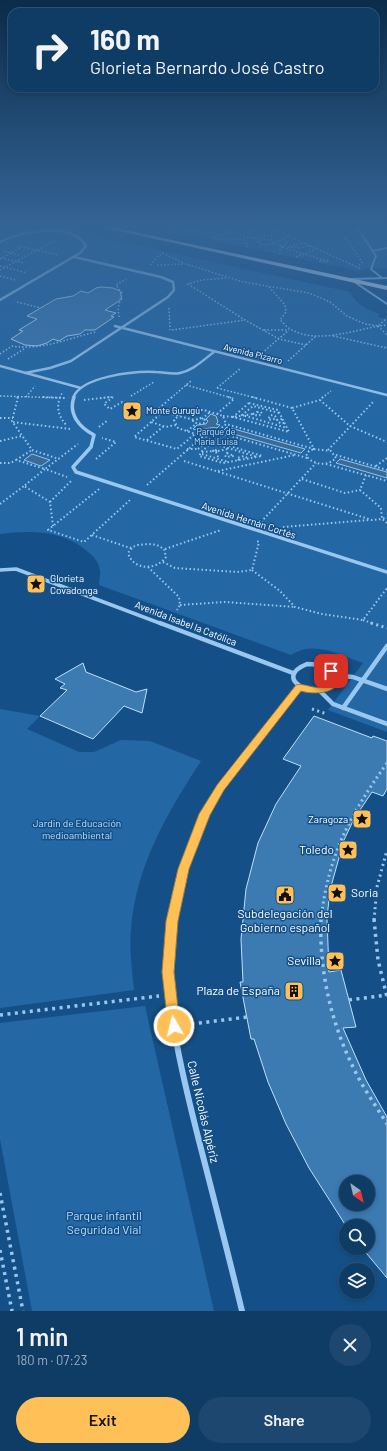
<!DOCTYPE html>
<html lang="en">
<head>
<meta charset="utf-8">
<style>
  :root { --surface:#0f3c65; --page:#1d476e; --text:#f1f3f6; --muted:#9badbf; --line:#2f5679; --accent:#ffc157 }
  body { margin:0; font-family:Barlow,sans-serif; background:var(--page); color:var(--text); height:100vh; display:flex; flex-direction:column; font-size:15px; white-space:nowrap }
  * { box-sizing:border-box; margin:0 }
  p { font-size:13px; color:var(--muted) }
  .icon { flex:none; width:22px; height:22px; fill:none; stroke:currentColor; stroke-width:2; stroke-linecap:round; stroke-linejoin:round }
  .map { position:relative; height:1311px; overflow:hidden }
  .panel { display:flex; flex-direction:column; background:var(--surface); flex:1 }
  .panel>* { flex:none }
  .top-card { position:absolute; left:8px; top:8px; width:371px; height:84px; border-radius:12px; box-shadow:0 2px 6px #0003,0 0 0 1px var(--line); background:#0f3c65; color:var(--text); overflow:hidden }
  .needle { width:26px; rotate:146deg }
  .controls { position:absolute; left:339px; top:1175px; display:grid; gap:8px }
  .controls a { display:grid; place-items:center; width:36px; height:36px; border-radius:50%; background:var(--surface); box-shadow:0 2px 6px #0003,0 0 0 1px var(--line); font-size:20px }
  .pin { position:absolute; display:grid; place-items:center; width:34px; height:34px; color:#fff; margin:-17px; border-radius:8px; box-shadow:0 2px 6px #0006 }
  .me { position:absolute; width:44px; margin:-22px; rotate:352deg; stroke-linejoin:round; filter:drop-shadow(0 0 3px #0008) }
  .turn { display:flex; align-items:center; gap:14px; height:84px; padding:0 16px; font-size:18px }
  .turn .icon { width:52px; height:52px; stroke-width:2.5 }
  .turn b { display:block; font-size:28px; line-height:34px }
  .round { display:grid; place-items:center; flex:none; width:42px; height:42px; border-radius:21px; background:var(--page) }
  .overview { display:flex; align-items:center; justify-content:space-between; height:68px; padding:0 16px }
  h1 { font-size:24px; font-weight:600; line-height:30px }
  .button { display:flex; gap:8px; margin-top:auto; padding:8px 16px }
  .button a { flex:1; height:46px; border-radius:24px; background:var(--accent); color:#111; font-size:16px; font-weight:600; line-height:46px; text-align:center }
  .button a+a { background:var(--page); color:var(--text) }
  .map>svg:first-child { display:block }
</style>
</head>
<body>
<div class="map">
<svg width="387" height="1311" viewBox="0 0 387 1311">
  <rect width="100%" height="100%" fill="#145087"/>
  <path fill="#2368a5" d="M0,227H62L92,233L94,236L350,292C356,305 367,309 379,314L378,317L387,319V732L328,710L363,663C345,657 322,644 302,650C298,651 294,653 291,655L99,585C99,580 101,574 100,570C99,563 94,556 88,552C64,530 31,530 0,534Z
    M150,227H387V268H368L358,271Z
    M0,709L40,716L27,729L79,752H94L121,740L150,741L201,761C167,813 136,866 131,929C129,949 132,970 134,990L0,1008Z
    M145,1006L214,1311H32L0,1139V1023Z"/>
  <path fill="#3d6a93" stroke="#8bc3f2" d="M211,414L216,416L218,422L216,424L220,425L217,428C210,426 201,432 193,429L197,425L206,424L208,421L206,419Z
    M227,427L305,449L301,453L223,431Z
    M32,454L50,460L41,466L24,460Z
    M340,459L387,472V478L336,463Z"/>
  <path fill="#3c7ab2" stroke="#bfdffb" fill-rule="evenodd" d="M101,287L113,288L120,291L122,299L105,310L116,313L111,316L114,317L95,330H85L80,334L67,336L59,341L53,339L47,343L37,346L25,345L11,339L23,331L19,330L37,319L27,316L56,299L73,296L81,291L88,293L96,288Z
    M83,663L86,672L136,692L147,689L142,713L124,706L93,739L40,716L67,690L60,688L65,684L55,679Z
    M314,716L372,738L373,736L387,741V789L383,796L372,792L354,819L344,840L330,890L327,918L329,972L341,970L356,1027L343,1028L366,1080L387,1117V1278L362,1248H368V1226H346L309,1168L286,1124L268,1082L254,1039H251L240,982H243L241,939L246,889L258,843L276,804L301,766L283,759ZM346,1182H368V1204H346Z"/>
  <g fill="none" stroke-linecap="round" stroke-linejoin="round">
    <path stroke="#99c7ef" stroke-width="1.5" stroke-dasharray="1.5 2" stroke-linecap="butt" d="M181,227C197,234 216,237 231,227
      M217,227L259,240
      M248,227V232L253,234L255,233L253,227
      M269,227L361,269
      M338,227L362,262L358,267
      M197,232L203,227
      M214,237L243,227
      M212,238L229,240L278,235
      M245,239L247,247
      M264,239L272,240L275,243L264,245L257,242Z
      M284,239L287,243L282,247L278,241Z
      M284,239L289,236
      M273,244L320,259
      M18,246L58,255
      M290,246L305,243
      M288,247L299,248L310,246
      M4,251L19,255
      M280,254V249L283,247
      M296,257L316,249
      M1,258L24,263
      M0,259L22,247
      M320,259L329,260L326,262L320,261Z
      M150,265L162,253L184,263
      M157,265L186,264L243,282L309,293L330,302L347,316L365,324L378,326L387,318
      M0,266L27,273
      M0,270L54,241
      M0,276L15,280
      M226,278L202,280L188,284L245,320L279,339L306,345
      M269,287L285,305L286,312L280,320C284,323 287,328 292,330C321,345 357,328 387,325
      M17,302L41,308
      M169,308L170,330
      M119,317L118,308L122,293L116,285L126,279
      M378,326L387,335
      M172,330L245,320
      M264,330H289
      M333,336L387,348
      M262,353L289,330
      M0,354L12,346C42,351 68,338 96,332
      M8,359L24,349
      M288,361L316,336
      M186,385L232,398
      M217,388L256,398
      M217,388L241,368
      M0,396L65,398
      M131,396L154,382
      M26,397L35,386
      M17,398L18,396
      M60,398L62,393
      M100,398L113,397V398
      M171,398L192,380
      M322,398L331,391"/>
    <path stroke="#99c7ef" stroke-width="2" stroke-dasharray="1.5 2.5" stroke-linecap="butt" d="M18,397L12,421L32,450L59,459
      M43,397L65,398
      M60,397C56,409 59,417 67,426
      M113,397L104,404L110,409L122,402L128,404L124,409
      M172,397L157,410L194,420
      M228,397L234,399
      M252,397L292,408
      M323,397L320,400L350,426L387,442
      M84,400L110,397
      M249,403L278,410L289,432L233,417Z
      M163,412L151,422L166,427L176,425
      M257,412H261L262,414L258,416L253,414Z
      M279,413L253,406L242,415L287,428
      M217,414L234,399
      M271,415L275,416L276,418L272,420L268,419Z
      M223,416L233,417L253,414
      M0,418H13
      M200,418L205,420L204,423L198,424L193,421Z
      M202,419L210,412
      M282,419L277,420L280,423H284
      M13,422L70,429
      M151,422L134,437L177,449L195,434
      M99,427L108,420
      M187,431L196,424
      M217,432L198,435L178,428L174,420L186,410H204L223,416L226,424
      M147,440L164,426
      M0,441L22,436
      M214,441L262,456L223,463L199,456L202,451Z
      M212,443L257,457
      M187,449H198
      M198,449L207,442L206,434
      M314,449L331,451L336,458C327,467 314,465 306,456L309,451Z
      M215,450L218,451H213Z
      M328,450L374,401
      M218,451L228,449
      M202,452L213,451
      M216,452L219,459
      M227,453L234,456L226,457L225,455Z
      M202,454L228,462
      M336,455L387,470
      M307,458L217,432L226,424L314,449L292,408L320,400
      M96,459L116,442L102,438
      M16,460L32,450
      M239,460L237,458L244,456L247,458
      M184,461L372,520L382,519L387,523
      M0,463H11L16,460L45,469L78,444
      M326,464L387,481
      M376,466L387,458
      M218,471L295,455
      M366,475L360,490L381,508L382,519L387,517
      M302,479L345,493L360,490
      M147,485L206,434
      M99,489L48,530L84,542L130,500
      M50,502L72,480
      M0,504L24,486
      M261,522L316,463
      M53,526L50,502L24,486L45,469L67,477
      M283,527L369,520
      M92,535L130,548L138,545L149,544L157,545L164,549L166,557C156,571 133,570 128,553L132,548
      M165,549L221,530
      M163,562L175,568L237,572L252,570L259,542L257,541
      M148,567L179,597L180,605L177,610
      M252,570L280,591L295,607L322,614L363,620L387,588
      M180,605L225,602L295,607
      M363,620L374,624"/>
    <path stroke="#99c7ef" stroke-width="3" stroke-dasharray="2 3.5" stroke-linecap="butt" d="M371,623L387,628
      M312,709L327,714
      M321,920C328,855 350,815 387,763
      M374,920L377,887L387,850"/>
    <path stroke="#99c7ef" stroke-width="3.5" stroke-dasharray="3 4.5" stroke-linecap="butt" d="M321,919C319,970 331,1023 354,1069C363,1088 376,1106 387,1124
      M374,919L378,960L387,997
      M349,1000L387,995
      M0,1015L159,996
      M184,1025L247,1017
      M0,1193L23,1311
      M0,1250L12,1311"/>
    <path stroke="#99c7ef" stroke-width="2" d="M357,227L376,256L371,269L382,278
      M372,251L387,248
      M351,279L387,278
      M353,281L387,304"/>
    <path stroke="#99c7ef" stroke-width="2.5" d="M0,242C21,231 72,221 86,246L80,253L0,300
      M115,326L387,395
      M0,366L81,388
      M25,373L50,368L71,361L168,297L174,290L173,282L161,277L74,257
      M73,398C81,376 135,371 156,372C164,372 172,375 180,373C194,370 203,360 214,352"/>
    <path stroke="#99c7ef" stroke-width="3.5" d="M74,397C68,414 79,427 94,435L91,447L73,467L76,472L387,572
      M0,570L16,569L162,624"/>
    <path stroke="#99c7ef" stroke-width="4.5" d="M160,623L293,673
      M307,664C317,664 328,665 333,676L331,685C313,700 272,678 307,664Z
      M333,675L353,677L387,689
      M320,691L333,704L387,724
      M343,708L387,646
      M172,920C178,878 192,835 214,798C238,758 270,723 299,687"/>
    <path stroke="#99c7ef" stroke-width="6" d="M172,919C161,994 180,1065 198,1137C213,1195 228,1253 242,1311"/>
    <path fill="#e1efff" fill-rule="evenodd" d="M101,227H111L387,286V290Z"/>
  </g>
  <linearGradient id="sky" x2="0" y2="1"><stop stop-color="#0b2c4a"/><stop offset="0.55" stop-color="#346496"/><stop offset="1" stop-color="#346496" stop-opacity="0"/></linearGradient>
  <rect width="387" height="410" fill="url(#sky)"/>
  <path fill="#ffc157" stroke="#a67d39" d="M331,668L334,669C350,692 317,696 301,691L224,790L210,815L189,869L178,921L174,972L180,1026L179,1030L174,1032L170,1030L168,1026L162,972L166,921L178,869L199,814L217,785L296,685C307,682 321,695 329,680V675L326,671Z"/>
  <defs>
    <g id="sight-square" transform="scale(1)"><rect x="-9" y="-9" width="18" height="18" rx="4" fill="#ffc157" stroke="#145087"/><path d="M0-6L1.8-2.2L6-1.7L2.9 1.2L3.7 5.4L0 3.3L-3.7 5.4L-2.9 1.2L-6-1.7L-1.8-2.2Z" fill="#111"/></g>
    <g id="civic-square" transform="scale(1)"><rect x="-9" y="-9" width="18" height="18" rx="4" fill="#ffc157" stroke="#145087"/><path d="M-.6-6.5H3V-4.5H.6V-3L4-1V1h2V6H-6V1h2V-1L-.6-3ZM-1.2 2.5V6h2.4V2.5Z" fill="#111"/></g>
    <g id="building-square" transform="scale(1)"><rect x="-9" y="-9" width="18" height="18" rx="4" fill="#ffc157" stroke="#145087"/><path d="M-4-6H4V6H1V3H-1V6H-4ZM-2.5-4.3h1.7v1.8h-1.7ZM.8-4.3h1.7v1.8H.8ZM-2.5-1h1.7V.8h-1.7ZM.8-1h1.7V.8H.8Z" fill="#111"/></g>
  </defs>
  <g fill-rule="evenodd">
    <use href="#sight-square" x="132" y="411"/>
    <use href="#sight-square" x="36" y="584"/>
    <use href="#sight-square" x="362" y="819"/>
    <use href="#sight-square" x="348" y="850"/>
    <use href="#sight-square" x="337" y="893"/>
    <use href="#civic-square" x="285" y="895"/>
    <use href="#sight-square" x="335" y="961"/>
    <use href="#building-square" x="294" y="991"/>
  </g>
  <g text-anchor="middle" stroke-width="3" stroke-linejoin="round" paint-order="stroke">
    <g font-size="9" fill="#fff" stroke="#145087">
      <text transform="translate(253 354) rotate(14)" y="3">Avenida Pizarro</text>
    </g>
    <g font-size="9" fill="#fff" stroke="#145087" text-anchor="start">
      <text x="146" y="414">Monte Gurugù</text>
    </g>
    <g font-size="9" fill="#bfdffb" stroke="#145087">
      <text x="216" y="435">Parque de<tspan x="216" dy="10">María Luisa</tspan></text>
    </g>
    <g font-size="10" fill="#fff" stroke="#145087">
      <text transform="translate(249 520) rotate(18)" y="4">Avenida Hernán Cortés</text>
      <text transform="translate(186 623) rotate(21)" y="4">Avenida Isabel la Católica</text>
    </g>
    <g font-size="10" fill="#fff" stroke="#145087" text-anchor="start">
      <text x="50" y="582">Glorieta<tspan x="50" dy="12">Covadonga</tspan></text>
      <text x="348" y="823" text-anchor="end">Zaragoza</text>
    </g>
    <g font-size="10" fill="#bfdffb" stroke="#145087">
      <text x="77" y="827">Jardin de Educación<tspan x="77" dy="12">medioambiental</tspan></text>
    </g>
    <g font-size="12" fill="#fff" stroke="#145087" text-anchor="end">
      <text x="334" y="854">Toledo</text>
      <text x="351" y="897" text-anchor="start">Soria</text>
      <text x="285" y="918" text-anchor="middle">Subdelegación del<tspan x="285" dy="14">Gobierno español</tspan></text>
      <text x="321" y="965">Sevilla</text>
      <text x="280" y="995">Plaza de España</text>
    </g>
    <g font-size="12" fill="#fff" stroke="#145087">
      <text transform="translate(203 1112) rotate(77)" y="4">Calle Nicolás Alpériz</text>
    </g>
    <g font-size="12" fill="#bfdffb" stroke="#145087">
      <text x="104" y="1220">Parque infantil<tspan x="104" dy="14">Seguridad Vial</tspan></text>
    </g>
  </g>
</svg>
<div class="controls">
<a><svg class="needle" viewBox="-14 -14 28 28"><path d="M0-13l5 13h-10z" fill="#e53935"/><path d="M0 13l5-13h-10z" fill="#9badbf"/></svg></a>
<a><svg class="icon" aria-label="search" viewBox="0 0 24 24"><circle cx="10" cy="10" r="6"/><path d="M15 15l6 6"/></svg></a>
<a><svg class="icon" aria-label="layers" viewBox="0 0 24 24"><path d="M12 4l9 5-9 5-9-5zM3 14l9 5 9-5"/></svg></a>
</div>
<div class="pin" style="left:331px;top:671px;background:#d93025"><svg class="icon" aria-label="arrive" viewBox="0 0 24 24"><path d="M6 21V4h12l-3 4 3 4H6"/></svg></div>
<svg class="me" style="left:174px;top:1026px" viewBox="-20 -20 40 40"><circle r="17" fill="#ffc157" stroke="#fff" stroke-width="3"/><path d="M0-11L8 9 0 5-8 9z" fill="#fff"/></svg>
<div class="top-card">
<div class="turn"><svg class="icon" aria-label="right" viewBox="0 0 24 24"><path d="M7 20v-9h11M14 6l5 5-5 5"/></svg><div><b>160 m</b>Glorieta Bernardo José Castro</div></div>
</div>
</div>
<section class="panel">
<div class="overview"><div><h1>1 min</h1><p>180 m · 07:23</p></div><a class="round"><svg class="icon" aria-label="close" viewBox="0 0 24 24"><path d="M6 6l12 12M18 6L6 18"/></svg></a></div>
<div class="button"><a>Exit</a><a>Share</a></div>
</section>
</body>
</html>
